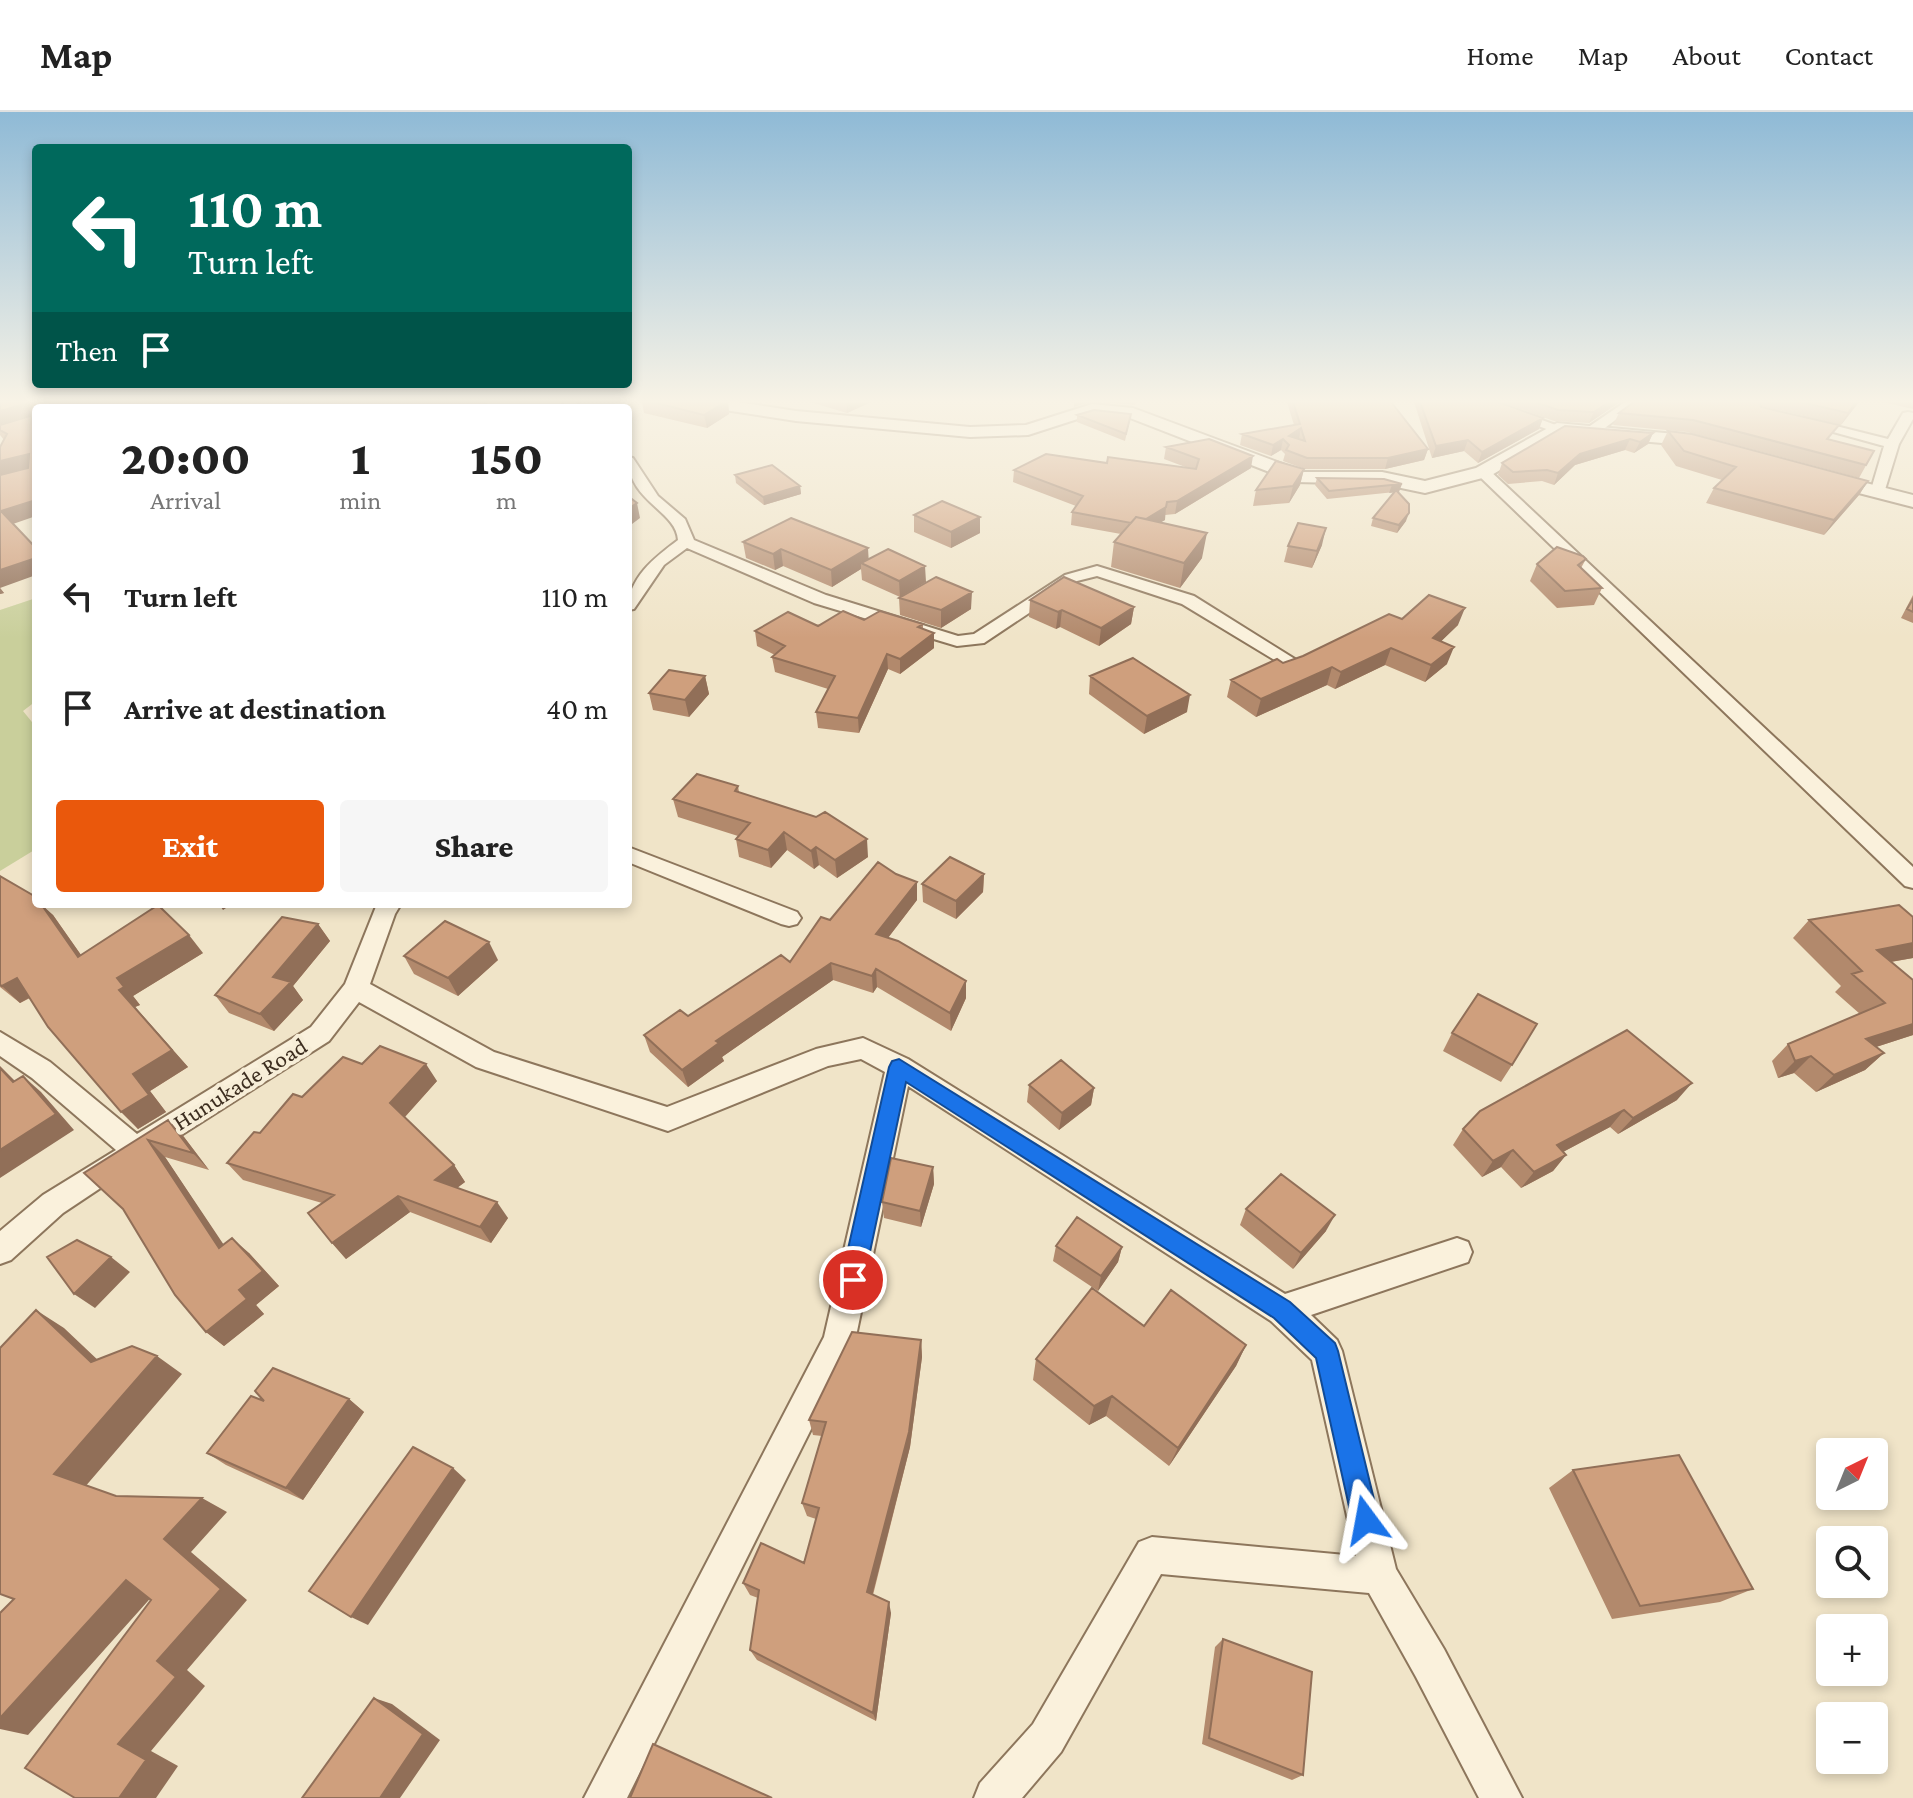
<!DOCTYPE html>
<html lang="en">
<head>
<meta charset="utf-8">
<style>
  :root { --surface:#fff; --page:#f6f6f6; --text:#222; --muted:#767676; --line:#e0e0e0; --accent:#ea580c }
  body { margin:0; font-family:"Crimson Pro",serif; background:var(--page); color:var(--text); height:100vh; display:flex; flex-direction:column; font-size:30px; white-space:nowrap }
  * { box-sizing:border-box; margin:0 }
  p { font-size:26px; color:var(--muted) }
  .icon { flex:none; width:44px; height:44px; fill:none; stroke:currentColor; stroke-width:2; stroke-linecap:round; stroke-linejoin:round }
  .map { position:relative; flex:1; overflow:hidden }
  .side { position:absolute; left:32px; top:292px; width:600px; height:504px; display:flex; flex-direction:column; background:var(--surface); border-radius:8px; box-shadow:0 4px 12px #0003 }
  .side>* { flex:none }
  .hud { position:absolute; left:32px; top:32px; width:600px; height:244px; border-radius:8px; box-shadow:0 4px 12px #0003; background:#00695c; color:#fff; overflow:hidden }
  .needle { width:52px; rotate:43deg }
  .fabs { position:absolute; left:1816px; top:1326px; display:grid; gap:16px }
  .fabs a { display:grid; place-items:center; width:72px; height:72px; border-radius:8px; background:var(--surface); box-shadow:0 4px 12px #0003; font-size:40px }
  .pin { position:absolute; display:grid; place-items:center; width:68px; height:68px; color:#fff; margin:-34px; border:4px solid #fff; border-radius:50%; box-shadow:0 2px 8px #0007 }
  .me { position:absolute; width:88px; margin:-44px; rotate:347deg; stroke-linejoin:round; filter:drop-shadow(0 0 6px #0008) }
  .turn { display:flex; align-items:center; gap:28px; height:168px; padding:0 24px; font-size:36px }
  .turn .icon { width:104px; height:104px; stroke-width:2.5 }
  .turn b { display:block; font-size:56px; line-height:68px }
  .then { display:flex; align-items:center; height:76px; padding:0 24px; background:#0003; gap:16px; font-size:30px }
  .eta { display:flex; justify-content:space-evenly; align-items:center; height:136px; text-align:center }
  .eta b { font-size:48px; font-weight:800; line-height:56px }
  .action { display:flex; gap:16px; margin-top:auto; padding:16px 24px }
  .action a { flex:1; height:92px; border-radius:8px; background:var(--accent); color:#fff; font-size:32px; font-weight:800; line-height:92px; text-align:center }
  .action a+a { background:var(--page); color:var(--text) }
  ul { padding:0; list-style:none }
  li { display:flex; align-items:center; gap:24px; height:112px; padding:0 24px }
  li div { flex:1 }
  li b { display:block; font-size:30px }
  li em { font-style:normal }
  header { display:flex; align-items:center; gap:48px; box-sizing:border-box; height:112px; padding:0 40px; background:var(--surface); border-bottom:2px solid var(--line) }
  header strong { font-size:38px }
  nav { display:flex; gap:44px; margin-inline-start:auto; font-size:28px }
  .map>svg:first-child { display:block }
</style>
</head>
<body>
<header>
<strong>Map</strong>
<nav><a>Home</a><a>Map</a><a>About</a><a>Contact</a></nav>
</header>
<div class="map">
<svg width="1913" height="1686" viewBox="0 0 1913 1686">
  <rect width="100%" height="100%" fill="#f0e4c8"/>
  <path fill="#c9cf9b" d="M36,486V589L23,599L36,615V737L0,759V498Z"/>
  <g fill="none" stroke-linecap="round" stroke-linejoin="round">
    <g stroke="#8d765c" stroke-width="4">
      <path id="minor" d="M563,290H576L581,296H568Z
        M1473,290H1492L1564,316L1552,319Z
        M1625,290H1639L1597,322H1587V316Z
        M1908,300L1913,301V307L1899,332L1884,381L1877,385L1870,381L1884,334L1797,310L1804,306L1888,327L1903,301Z
        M628,345L633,346L658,384L685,407L694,428L826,483L958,524L974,522L1065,463L1097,454L1194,484L1306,554L1297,559L1291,558L1182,492L1097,464L1077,469L984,531L957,534L814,491L687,436L664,453L634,497L628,498C628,466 654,446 678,428C676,398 628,390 628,345Z
        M1483,356L1488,357L1913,755V776L1905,774L1478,363V357Z
        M628,735L797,800L801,806L797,812L789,814L781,812L628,750Z
        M377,792H401L395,802L370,872L494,940L667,995L816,937L863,926L908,947L1285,1182L1457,1126L1468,1130L1472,1140L1468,1150L1311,1203L1337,1228L1342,1239L1396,1457L1444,1537L1522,1686H1479L1416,1565L1369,1481L1161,1462L1061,1640L1022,1686H974L980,1671L1033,1612L1139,1430L1152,1425L1356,1444L1312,1248L1271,1209L908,974L855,1229L627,1686H584L824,1225L885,960L861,947L828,954L668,1019L476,955L359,890L329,929L145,1046L135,1049L129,1047L126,1059L63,1101L11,1148L0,1152V1119L43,1083L116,1038L32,966L0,944V920L50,950L137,1022L311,915L345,872Z"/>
    </g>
    <g stroke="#8d765c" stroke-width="4">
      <path id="tertiary" d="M377,290H562L559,294L542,296H405L386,295Z
        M696,290H738L796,299L970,315L1026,313L1092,292L1133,296L1304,360H1382L1425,369L1476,356L1557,311L1686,323L1711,329L1714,333L1705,338L1685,333L1560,322L1490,364L1425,381L1382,372L1295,370L1130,306L1093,302L1028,323L970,325L796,309L705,295Z
        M1823,360L1913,383V395L1816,370L1813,366L1816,362Z"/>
    </g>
    <use href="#minor" fill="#faf1dc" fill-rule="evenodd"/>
    <use href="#tertiary" fill="#faf1dc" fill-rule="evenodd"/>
  </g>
  <path fill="#b2896c" d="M0,290H483L36,296L0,476L4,481L0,482V335L4,328L0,323Z
    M642,290H728L729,302L707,316L644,301Z
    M810,290H871L847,301Z
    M1102,290H1136L1135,293Z
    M1287,290H1391L1428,337L1424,348L1385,357H1305L1283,349L1285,342L1281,338L1271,344L1240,333L1242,322L1294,313Z
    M1414,290H1498L1543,306L1539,317L1478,351L1464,339L1432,346Z
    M1501,290H1620L1589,311L1554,309Z
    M1634,290H1859L1841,313L1761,294L1829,328L1874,339L1859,366L1687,320L1613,313L1619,301Z
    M1883,290H1913V297Z
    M1131,302L1125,329L1077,310V303Z
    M1668,319L1868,369L1859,383L1824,423L1706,391L1714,376L1722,368L1676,354L1661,333Z
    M1653,321L1648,332L1634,341L1625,338L1575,353L1554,373L1542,369L1508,372L1498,363L1502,351Z
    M1166,335L1251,356L1175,402L1165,403V408L1160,410L1202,446L1180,476L1111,455L1114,430L1121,422L1071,413L1072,400L1076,394L1013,370L1014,358L1107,351L1188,356L1164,347Z
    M1304,357L1300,373L1289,391L1253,394L1256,378Z
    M735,363L800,374L801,382L764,393L736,371Z
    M1317,366L1384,367L1399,380H1398L1406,409L1397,421L1371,414L1373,406L1395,380L1327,387L1315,373Z
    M914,403L980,421L951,436L914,420Z
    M743,430L868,447L925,454L900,485L862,468L861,457L832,475L783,454L775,458L746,446Z
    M1322,433L1312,456L1284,450L1288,434Z
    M1586,447L1581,456L1602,476L1594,493L1557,496L1530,469L1537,452Z
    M1913,483V511L1901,506Z
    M899,486L971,497L941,516L900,503Z
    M1030,488L1134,495L1131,512L1099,534L1060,515L1056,517L1029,505Z
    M1402,507L1458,513L1441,529L1447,552L1425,570L1385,553L1335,577L1327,573L1256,605L1227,585L1231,568L1283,551Z
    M864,508L923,512V517L934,521V536L900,562L888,557L859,621L818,616L816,600L828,577L775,560L772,545L775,543L757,534L755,519Z
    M705,564L709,582L689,605L653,598L649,581Z
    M1090,564L1187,600L1144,622L1089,582Z
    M738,674L739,680L868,745L837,766L819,753L814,757L787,738L771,756L739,745L736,727L738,724L678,705L673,687Z
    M984,762L983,780L956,807L923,790L922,772Z
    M0,764L53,803L81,843L203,841L133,884L140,893L135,895L188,955L150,979L166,1000L138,1017L30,886L20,891L0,875Z
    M917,788L888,826L966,869V886L951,919L877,875L873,881L833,868L722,945L724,949L688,975L650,940L644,923L688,904L790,850L830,808Z
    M1913,805V846L1891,850L1913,868V923L1876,935L1884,941L1865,958L1816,980L1794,961L1778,966L1772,949L1788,932L1860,902L1835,880L1841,874L1793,826L1809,808Z
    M318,812L330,829L293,874L303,888L274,919L229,901L215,883Z
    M404,844L498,848L458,884L414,862Z
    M1452,921L1512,953L1501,970L1443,939Z
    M362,952L437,969L405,1005L454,1053L465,1070L457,1076L508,1106L491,1131L410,1100L346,1147L332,1131L322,1091L243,1068L227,1051L302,985Z
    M1029,973L1094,976L1091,993L1059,1018L1027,990Z
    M1677,988L1618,1022L1610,1015L1563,1040L1566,1043L1553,1059L1521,1076L1501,1055L1482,1065L1453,1033L1463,1017Z
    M168,1008L184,1025L209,1058L165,1045L223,1133L249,1141L279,1174L256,1193L264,1202L224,1234L206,1220L123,1097L84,1061Z
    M933,1055L934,1072L921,1115L884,1106L882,1090Z
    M1246,1097L1326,1119L1293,1157L1240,1113Z
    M1056,1134L1122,1135L1118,1150L1098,1179L1053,1149Z
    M1144,1214L1246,1233L1236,1254L1169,1354L1106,1304L1089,1313L1033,1268L1036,1247Z
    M921,1228L922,1245L910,1335L873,1483L891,1501L876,1609L757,1548L750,1538L758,1486L750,1483L743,1471L804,1451L816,1407L807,1404L802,1391L822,1324L813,1323L809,1308Z
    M349,1287L364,1300L303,1388L226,1353L207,1341L264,1289Z
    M1573,1358L1753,1477L1720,1490L1612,1507L1549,1376Z
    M1223,1527L1303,1663L1292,1668L1202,1632L1215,1535Z"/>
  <path fill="#916f58" d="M725,290H728L729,302L707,316L704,303Z
    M846,290H871L847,301Z
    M1074,290H1089L1074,295Z
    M1609,290H1620L1589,311L1594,300Z
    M1856,290H1859L1841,313L1848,301Z
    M27,291L35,304L0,314V299Z
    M1543,306L1539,317L1478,351L1482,340Z
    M1301,316L1299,327L1289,324Z
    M1653,321L1648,332L1634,341L1640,330Z
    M1283,327L1281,338L1271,344L1273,333Z
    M1630,327L1625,338L1575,353L1554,373L1558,361L1580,342Z
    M1468,328L1464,339L1432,346L1436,334Z
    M1428,337L1424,348L1385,357L1388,346Z
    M29,342L36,356L0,365V349Z
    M1253,344L1251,356L1175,402L1177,389Z
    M1304,357L1300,373L1289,391L1293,374Z
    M1868,369L1859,383L1824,423L1834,408Z
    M1402,372L1399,380L1389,381L1392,373Z
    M800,374L801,382L764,393L763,385Z
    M36,388V404L10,413L1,399Z
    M637,391L640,406L628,415V397Z
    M1166,395L1165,408L1136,425L1138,412Z
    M1409,401L1406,409L1397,421L1399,413Z
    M980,405V421L951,436V420Z
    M1326,416L1322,433L1312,456L1317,439Z
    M1207,421L1202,446L1180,476L1184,451Z
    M868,436L869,453L861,451V457L832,475L831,458Z
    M781,437L783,454L775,458L773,442Z
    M36,446V463L0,476L4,481L0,482V458Z
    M925,454L926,470L900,485L899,469Z
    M972,480L971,497L941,516V498Z
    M1134,495L1131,512L1099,534L1101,516Z
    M1465,496L1458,513L1427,543L1433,526Z
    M1062,498L1060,515L1056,517L1058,500Z
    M934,521V536L900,562V547Z
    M1454,535L1447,552L1425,570L1431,553Z
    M1391,536L1385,553L1335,577L1341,560Z
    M887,542L888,557L859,621L858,606Z
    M1332,555L1327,573L1256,605L1261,587Z
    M705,564L709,582L689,605L685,588Z
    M1190,583L1187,600L1144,622L1147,604Z
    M784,720L787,738L771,756L768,738Z
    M867,727L868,745L837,766L835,748Z
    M816,735L819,753L814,757L811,739Z
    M984,762L983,780L956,807V789Z
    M917,770V788L877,840L876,822Z
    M41,792L53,803L95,863L78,845Z
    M219,792H232L223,798Z
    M318,812L330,829L293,874L303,888L274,919L260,902L273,865Z
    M189,823L203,841L133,884L140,893L135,895L188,955L150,979L166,1000L138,1017L121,1000L133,962L117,866Z
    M489,830L498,848L458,884L448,866Z
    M1913,831V846L1860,855L1877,838Z
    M831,851L833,868L722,945L724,949L688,975L682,958L716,929Z
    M876,857L877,875L873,881L872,864Z
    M17,866L34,883L20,891L2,874Z
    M966,869V886L951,919L950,901Z
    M1913,912V923L1848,944L1866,927Z
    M1884,941L1865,958L1816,980L1834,963Z
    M1811,944L1794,961L1778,966L1795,949Z
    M426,952L437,969L402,1008L390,991Z
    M0,954L32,986L13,970L0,956Z
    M23,964L41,980L74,1018L0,1066V1038Z
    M1692,971L1677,988L1618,1022L1633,1006Z
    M1094,976L1091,993L1059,1018L1062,1001Z
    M1624,998L1610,1015L1544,1050L1557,1033Z
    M168,1008L184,1025L209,1058L193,1041Z
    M148,1028L165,1045L236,1151L219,1136Z
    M1513,1038L1501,1055L1482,1065L1493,1049Z
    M1566,1043L1553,1059L1521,1076L1534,1060Z
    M454,1053L465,1070L446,1084L435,1068Z
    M933,1055L934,1072L921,1115L920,1099Z
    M398,1084L410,1100L346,1147L332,1131Z
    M497,1090L508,1106L491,1131L480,1115Z
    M1335,1103L1326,1119L1293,1157L1301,1141Z
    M232,1126L249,1141L279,1174L256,1193L264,1202L224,1234L206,1220Z
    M1122,1135L1118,1150L1098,1179L1101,1164Z
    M111,1145L130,1160L95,1196L74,1182Z
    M36,1198L64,1216L119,1268L91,1250Z
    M921,1228L922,1245L910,1335L870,1492L867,1480Z
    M1246,1233L1236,1254L1169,1354L1178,1336Z
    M157,1244L182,1262L84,1376L54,1362Z
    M1112,1284L1106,1304L1089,1313L1094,1294Z
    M349,1287L364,1300L303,1388L286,1376Z
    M453,1356L466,1368L368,1513L351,1505Z
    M202,1386L227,1400L191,1440L247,1488L187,1558L205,1574L151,1639L178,1654L156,1686H119L118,1632L157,1549L164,1427Z
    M126,1468L156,1480L28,1623L0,1617V1606Z
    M889,1490L891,1501L876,1609L873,1601Z
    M374,1586L392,1592L440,1628L400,1686H380Z"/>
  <path fill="#cf9f7d" stroke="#916f58" stroke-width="2" fill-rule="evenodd" d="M0,290H483L492,296H36V388L1,399L36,436V446L0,458V363L28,356L29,342L0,349V335L7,322L0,318V313L30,304L31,294L27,291L0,299Z
    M652,290H725L704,303Z
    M1293,290H1391L1428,337L1388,346H1307L1286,338L1289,333L1283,327L1273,333L1242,322L1300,312ZM1301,316L1305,329L1289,324Z
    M1420,290H1498L1543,306L1482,340L1468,328L1436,334Z
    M1535,290H1609L1594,300L1558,298Z
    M1634,290H1760L1761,295L1839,313L1827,327L1874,339L1866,353L1693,308L1619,301Z
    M1800,290H1856L1848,301Z
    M1094,298L1131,302L1126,322L1077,303Z
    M1565,314L1653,321L1640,330L1630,327L1580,342L1558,361L1547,358L1513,360L1502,351Z
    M1668,319L1692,322L1868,369L1834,408L1714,376L1736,355L1684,339Z
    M1209,327L1253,344L1177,389L1167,390L1166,395L1146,407L1136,405L1131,411L1072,400L1083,384L1014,358L1046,342L1107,351L1108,345L1196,357L1199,347L1166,335Z
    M1276,349L1304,357L1293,374L1256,378Z
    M772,353L800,374L763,385L735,363Z
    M1317,366L1384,367L1402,372L1329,379Z
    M1396,378L1409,392V401L1399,413L1373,406Z
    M628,384L637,391L628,397Z
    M942,389L980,405L951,420L914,403Z
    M1136,405L1207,421L1184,451L1114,430Z
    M791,406L868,436L831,458L781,437L773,442L743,430Z
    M1298,411L1326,416L1317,439L1288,434Z
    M1557,435L1583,444L1586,447L1578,453L1602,476L1565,479L1537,452Z
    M888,437L925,454L899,469L861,451Z
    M936,465L972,480L941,498L899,486Z
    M1064,465L1134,495L1101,516L1062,498L1058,500L1030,488Z
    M1429,483L1465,496L1433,526L1454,535L1431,553L1391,536L1341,560L1332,555L1261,587L1231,568L1277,547L1283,551L1303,544L1389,502L1402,507Z
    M1913,487V500L1907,497Z
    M843,499L864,508L880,499L923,512L918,515L934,521L900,547L887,542L858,606L816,600L835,564L772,545L785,534L755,519L788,500L818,514Z
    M1133,546L1190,583L1147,604L1090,564Z
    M669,558L705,564L685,588L649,581Z
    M697,662L738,674L735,679L816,705L825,700L867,727L835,748L816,735L811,739L784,720L768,738L736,727L750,711L673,687Z
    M950,745L984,762L956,789L922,772Z
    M878,750L896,762L917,770L876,822L898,829L966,869L950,901L876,857L872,864L831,851L716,929L719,931L682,958L644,923L680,898L688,904L781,843L790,850L821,805L830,808Z
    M0,764L36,785V792H41L78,845L158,793L189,823L117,866L124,875L119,878L172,938L133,962L149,983L121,1000L48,915L17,866L2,874L0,873Z
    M1899,793L1913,805V831L1877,838L1913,868V912L1866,927L1884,941L1834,963L1811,944L1795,949L1788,932L1885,891L1852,862L1862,859L1809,808Z
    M282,805L318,812L273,865L291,870L260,902L215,883Z
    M445,809L489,830L448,866L404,844Z
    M1478,882L1537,912L1512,953L1452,921Z
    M1627,918L1692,971L1633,1006L1624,998L1557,1033L1566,1043L1534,1060L1513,1038L1493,1049L1463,1017L1480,999Z
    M380,934L426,952L390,991L454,1053L435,1068L497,1090L480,1115L398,1084L332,1131L308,1101L334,1083L227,1051L254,1020L260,1021L293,982L302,985L343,945L362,952Z
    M1061,948L1094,976L1062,1001L1029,973Z
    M0,956L13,970L23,964L56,1002L0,1038Z
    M168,1008L193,1041L148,1028L219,1136L232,1126L263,1159L239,1178L247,1187L206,1220L175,1183L123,1097L84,1061Z
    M891,1046L933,1055L920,1099L882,1090Z
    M1281,1062L1335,1103L1301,1141L1246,1097Z
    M1077,1105L1122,1135L1101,1164L1056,1134Z
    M77,1128L111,1145L74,1182L47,1145Z
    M1092,1176L1144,1214L1171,1178L1246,1233L1178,1336L1112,1284L1094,1294L1036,1247Z
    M36,1198L91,1250L132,1234L157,1244L54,1362L116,1384L202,1386L164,1427L221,1477L157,1549L176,1565L118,1632L146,1648L119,1686H75L25,1656L151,1488L126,1468L0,1606V1501L14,1487L0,1482V1236Z
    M852,1220L921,1228L909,1320L867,1480L889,1490L873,1601L750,1538L759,1478L743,1471L761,1431L804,1451L819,1396L802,1391L826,1310L809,1308Z
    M273,1256L349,1287L286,1376L207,1341L251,1284L264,1289L255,1279Z
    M413,1335L453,1356L351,1505L309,1479Z
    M1679,1343L1753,1477L1640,1494L1573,1358Z
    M1223,1527L1312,1560L1303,1663L1209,1626Z
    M374,1586L423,1622L380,1686H302Z
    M653,1632L772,1686H630Z"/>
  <linearGradient id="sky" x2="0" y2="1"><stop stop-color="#8fbad6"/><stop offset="0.55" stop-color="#f8f3e6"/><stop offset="1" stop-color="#f8f3e6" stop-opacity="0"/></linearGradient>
  <rect width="1913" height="526" fill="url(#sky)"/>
  <path fill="#1a73e8" stroke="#114b97" stroke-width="2" d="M899,947L1290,1190L1335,1231L1338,1239L1379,1408L1375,1418L1366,1421L1356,1418L1352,1408L1316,1246L1274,1206L906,970L864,1168L861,1176L853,1179L845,1176L841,1168L889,955L892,949Z"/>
  <g text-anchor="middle" stroke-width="8" stroke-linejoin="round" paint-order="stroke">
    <g font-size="24" fill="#3d2e20" stroke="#f7eed8">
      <text transform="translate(240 972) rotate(-32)" y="8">Hunukade Road</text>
    </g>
  </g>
</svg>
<div class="fabs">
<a><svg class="needle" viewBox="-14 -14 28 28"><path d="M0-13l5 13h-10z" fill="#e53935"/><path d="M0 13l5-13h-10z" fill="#767676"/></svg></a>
<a><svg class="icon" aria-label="search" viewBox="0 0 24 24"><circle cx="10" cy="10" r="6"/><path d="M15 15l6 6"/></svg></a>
<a>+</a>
<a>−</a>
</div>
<div class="pin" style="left:853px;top:1168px;background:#d93025"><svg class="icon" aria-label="arrive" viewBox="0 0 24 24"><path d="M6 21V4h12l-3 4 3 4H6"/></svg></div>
<svg class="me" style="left:1366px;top:1408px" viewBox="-20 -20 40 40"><path d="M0-17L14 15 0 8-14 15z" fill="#1a73e8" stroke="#fff" stroke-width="4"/></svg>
<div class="hud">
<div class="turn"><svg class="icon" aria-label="left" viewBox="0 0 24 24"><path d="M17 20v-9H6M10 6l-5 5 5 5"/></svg><div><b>110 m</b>Turn left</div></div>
<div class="then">Then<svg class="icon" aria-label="arrive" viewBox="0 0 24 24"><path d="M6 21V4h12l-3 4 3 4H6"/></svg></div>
</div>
<section class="side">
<div class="eta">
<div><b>20:00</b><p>Arrival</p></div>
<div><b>1</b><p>min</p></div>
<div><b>150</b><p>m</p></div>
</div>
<ul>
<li><svg class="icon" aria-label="left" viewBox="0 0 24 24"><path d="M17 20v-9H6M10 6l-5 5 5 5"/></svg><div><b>Turn left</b></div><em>110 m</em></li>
<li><svg class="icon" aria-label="arrive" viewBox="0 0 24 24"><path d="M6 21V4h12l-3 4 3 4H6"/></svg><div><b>Arrive at destination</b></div><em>40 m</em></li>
</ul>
<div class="action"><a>Exit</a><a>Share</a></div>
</section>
</div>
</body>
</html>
